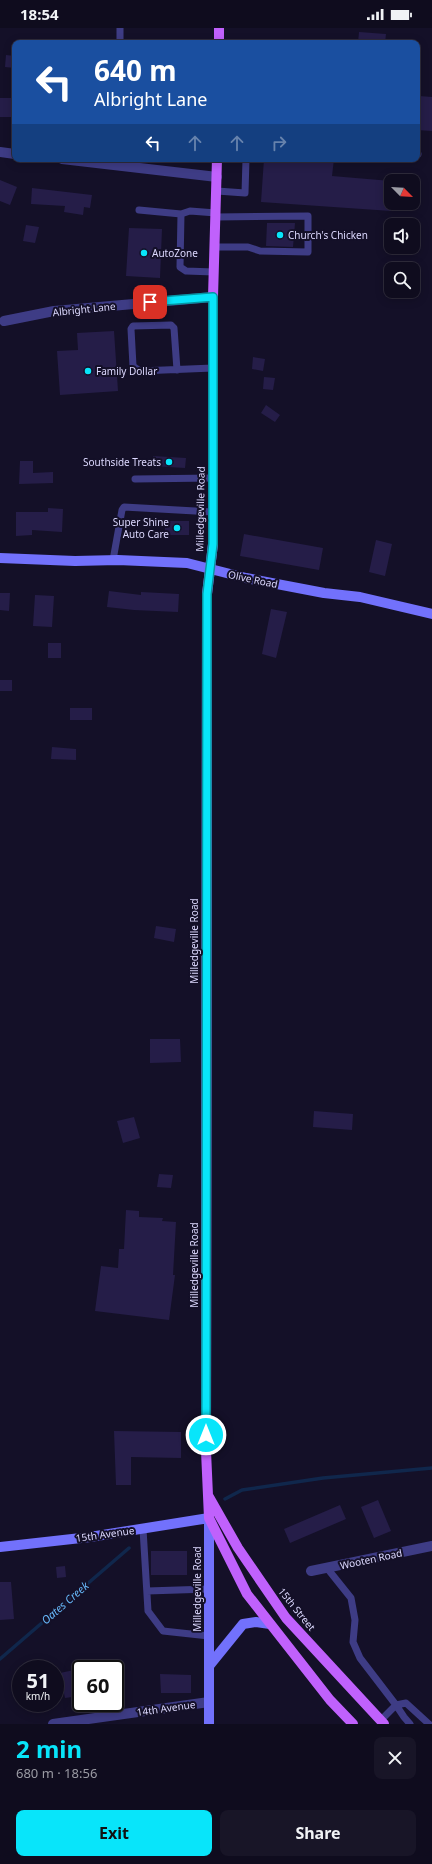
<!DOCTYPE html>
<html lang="en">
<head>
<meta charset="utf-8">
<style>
  :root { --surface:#0f0c1e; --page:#181527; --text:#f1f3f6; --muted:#9b9ba4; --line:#2f2c3c; --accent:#08e5fa }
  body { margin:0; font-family:"Noto Sans",sans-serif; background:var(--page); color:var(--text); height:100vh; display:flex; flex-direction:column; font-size:15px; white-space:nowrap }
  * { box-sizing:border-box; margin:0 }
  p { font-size:13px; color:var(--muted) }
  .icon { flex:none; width:22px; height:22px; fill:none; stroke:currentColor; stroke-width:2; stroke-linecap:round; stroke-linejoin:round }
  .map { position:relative; height:1696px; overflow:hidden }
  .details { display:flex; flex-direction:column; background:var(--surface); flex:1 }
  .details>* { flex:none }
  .banner { position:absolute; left:12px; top:12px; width:408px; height:122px; border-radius:8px; box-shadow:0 2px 10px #0003,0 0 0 1px var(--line); background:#1a4fa0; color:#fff; overflow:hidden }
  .needle { width:26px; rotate:114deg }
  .controls { position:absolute; left:384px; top:146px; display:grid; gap:8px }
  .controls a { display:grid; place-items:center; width:36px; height:36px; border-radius:8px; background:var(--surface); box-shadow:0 2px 10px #0003,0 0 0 1px var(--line); font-size:20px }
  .speed { position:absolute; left:12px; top:1632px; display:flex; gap:8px; font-size:20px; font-weight:700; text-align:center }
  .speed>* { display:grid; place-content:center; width:52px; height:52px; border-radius:50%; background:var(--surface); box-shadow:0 2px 10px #0003,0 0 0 1px var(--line); line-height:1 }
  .speed small { font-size:10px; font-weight:400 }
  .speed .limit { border:2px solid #111; border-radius:6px; background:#fff; color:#111 }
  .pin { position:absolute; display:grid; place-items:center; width:34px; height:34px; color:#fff; margin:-17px; border-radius:8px; box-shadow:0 2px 6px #0006 }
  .me { position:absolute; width:44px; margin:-22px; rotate:0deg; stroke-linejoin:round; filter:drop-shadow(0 0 3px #0008) }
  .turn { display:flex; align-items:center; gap:14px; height:84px; padding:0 16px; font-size:18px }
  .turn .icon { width:52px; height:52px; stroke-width:2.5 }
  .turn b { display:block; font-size:28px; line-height:34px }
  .lanes { display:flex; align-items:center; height:38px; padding:0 16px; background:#0003; justify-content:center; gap:20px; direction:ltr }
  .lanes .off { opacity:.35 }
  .round { display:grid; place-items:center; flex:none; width:42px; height:42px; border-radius:8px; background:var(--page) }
  .summary { display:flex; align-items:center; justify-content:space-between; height:68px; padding:0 16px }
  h1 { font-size:24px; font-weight:700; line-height:30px; color:var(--accent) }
  .action { display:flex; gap:8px; margin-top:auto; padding:8px 16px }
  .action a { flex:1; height:46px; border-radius:8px; background:var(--accent); color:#111; font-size:16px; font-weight:700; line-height:46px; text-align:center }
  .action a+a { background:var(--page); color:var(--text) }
  .status { display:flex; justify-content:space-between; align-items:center; height:28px; padding:0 20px; background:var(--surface); direction:ltr }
  .status svg { height:11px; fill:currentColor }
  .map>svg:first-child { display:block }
</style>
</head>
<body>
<div class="status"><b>18:54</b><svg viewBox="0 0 49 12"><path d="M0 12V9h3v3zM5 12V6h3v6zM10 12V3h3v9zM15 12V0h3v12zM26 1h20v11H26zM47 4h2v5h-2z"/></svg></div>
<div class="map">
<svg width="432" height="1696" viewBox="0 0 432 1696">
  <rect width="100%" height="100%" fill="#141028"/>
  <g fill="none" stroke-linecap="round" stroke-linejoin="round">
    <path stroke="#10274c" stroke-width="3.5" d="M225,1471L242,1462L323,1450L432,1440
      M0,1631L129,1520"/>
  </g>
  <path fill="#251d48" d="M359,4L386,6L385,15H358Z
    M6,27L15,28V40L5,39Z
    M419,68L432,69V103L417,102Z
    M0,70H15V89H0Z
    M264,131H334L332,148L391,153V183L261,174Z
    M0,152L17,159L10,177L0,173Z
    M32,160L92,167L90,180L84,179L83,187L64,184L65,178L31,176Z
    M267,195H295L293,219L266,218Z
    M26,197L39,199L35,215L23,213Z
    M129,200L162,201L160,250L126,248Z
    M114,303L118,363L60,367L57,323L78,322L77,305Z
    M253,329L265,331L263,343L252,341Z
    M264,349L275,350L273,362L263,361Z
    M266,377L280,387L275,394L261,385Z
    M153,428L186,430L185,440L152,438Z
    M20,433H33V445L53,444V455L19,456Z
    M48,480L63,481L62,504L32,502V507L16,508V484H48Z
    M165,493H189V507H165Z
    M244,506L323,520L319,542L240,528Z
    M376,512L392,516L385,548L369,544Z
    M109,563L141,567V564L179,566L178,584L134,582L107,579Z
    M0,565H10L9,583L0,582Z
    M35,567L54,568L52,599L33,598Z
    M271,581L287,584L276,630L262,626Z
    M48,615H61V630H48Z
    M0,652H12V663H0Z
    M70,680H92V692H70Z
    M52,719L76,721V732L51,731Z
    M156,898L176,901L174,914L154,910Z
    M150,1011H180L181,1034L150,1035Z
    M314,1083L353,1086L352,1102L313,1099Z
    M134,1089L140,1110L123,1115L117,1093Z
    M159,1146L173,1147L171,1160L157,1159Z
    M126,1182L139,1183V1189L163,1190L162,1193L176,1194L173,1247H175L169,1292L95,1283L101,1238L118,1240L119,1221H124Z
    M114,1403L181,1404V1430L131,1429V1457H116Z
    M378,1472L391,1503L374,1510L361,1479Z
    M340,1477L346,1491L290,1515L284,1501Z
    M151,1523H187V1547H151Z
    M65,1538L66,1549L57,1550L56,1539Z
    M0,1554H11L14,1591L0,1592Z
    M74,1642L79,1668L65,1670L60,1645Z
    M160,1646L191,1647V1665H161Z"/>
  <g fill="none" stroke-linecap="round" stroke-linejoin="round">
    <path stroke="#3e3c85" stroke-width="7" d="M120,15V0
      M417,126H418
      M217,163L245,165L246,131
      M139,182L181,186
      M215,219H248L260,223L308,224V188L216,189
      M214,244L186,243L180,239L181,186L190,183L216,185
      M177,342L174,300L171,297L133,298L131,301L133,338L140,343L213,340
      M135,451L213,450
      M113,532L122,482L124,479L213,484
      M143,1501L148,1583L163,1603L209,1608
      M327,1540L351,1570L355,1592L353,1614L360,1630L396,1677L381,1692
      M147,1563L209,1561
      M410,1696L404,1689L396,1677L406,1675L429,1696"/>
    <path stroke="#3e3c85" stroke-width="10" d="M0,124L15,126
      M62,131L217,149
      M4,293L54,283L213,269
      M311,1543L432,1518
      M53,1696L209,1674"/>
    <path stroke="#7271fc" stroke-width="10" d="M0,530L75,533L118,532L187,535L246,550L324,565L360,569L432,586
      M0,1519L90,1509L209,1490V1696
      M209,1638L243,1596L256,1594L270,1596"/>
    <path stroke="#c061fc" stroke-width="10" d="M219,15V0
      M217,131L213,269V516L207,566L206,1423L209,1490L247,1566L330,1672L353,1696
      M209,1469L238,1520L286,1590L384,1696"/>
  </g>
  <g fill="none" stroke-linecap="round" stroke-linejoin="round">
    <g stroke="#0595a2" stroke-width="10">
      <path id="route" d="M150,274L213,269V516L207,566L206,1407"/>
    </g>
    <use href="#route" stroke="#08e5fa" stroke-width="7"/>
  </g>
  <g fill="#08e5fa" stroke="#141028" stroke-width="1.5">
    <circle cx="280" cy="207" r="4"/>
    <circle cx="144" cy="225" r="4"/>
    <circle cx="88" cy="343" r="4"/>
    <circle cx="169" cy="434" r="4"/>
    <circle cx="177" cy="500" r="4"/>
  </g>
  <g text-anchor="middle" stroke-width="4" stroke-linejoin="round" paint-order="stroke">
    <g font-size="10" fill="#dcd8fe" stroke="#141028" text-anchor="start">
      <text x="288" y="211">Church's Chicken</text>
      <text x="152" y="229">AutoZone</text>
      <text x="96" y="347">Family Dollar</text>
      <text x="161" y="438" text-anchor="end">Southside Treats</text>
      <text x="169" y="498" text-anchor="end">Super Shine<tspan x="169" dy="12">Auto Care</tspan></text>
    </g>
    <g font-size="10" fill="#dcd8fe" stroke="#141028">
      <text transform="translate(84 281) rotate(-6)" y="4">Albright Lane</text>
      <text transform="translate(200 481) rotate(-89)" y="4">Milledgeville Road</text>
      <text transform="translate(253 551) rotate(12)" y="4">Olive Road</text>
      <text transform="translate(194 913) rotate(-90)" y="4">Milledgeville Road</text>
      <text transform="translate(194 1237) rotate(-90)" y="4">Milledgeville Road</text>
      <text transform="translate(105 1506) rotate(-8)" y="4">15th Avenue</text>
      <text transform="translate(371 1531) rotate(-12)" y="4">Wooten Road</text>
      <text transform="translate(197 1561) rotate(-90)" y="4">Milledgeville Road</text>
      <text transform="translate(297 1581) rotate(51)" y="4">15th Street</text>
      <text transform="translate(166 1680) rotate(-8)" y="4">14th Avenue</text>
    </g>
    <g font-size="11" font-style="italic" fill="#68bafc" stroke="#141028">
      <text transform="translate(65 1575) rotate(-41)" y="4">Oates Creek</text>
    </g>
  </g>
</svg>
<div class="controls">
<a><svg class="needle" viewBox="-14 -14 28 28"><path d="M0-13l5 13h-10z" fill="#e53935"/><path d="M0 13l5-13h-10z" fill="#9b9ba4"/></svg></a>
<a><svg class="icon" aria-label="sound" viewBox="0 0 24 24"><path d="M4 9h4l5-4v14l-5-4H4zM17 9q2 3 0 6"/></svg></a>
<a><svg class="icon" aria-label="search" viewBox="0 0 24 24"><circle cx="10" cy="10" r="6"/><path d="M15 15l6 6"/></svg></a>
</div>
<div class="speed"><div>51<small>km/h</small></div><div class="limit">60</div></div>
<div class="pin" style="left:150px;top:274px;background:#d93025"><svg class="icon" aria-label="arrive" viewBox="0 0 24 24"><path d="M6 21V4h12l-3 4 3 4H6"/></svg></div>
<svg class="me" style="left:206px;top:1407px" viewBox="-20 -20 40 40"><circle r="17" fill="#08e5fa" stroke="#fff" stroke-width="3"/><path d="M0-11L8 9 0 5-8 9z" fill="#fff"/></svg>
<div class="banner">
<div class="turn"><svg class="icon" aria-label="left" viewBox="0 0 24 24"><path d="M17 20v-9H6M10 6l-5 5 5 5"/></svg><div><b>640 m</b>Albright Lane</div></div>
<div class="lanes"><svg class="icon" aria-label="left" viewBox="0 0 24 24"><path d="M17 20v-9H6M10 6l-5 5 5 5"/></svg><svg class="icon off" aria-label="ahead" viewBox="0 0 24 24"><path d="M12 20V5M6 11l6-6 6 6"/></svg><svg class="icon off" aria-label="ahead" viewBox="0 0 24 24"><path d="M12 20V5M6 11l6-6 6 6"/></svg><svg class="icon off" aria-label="right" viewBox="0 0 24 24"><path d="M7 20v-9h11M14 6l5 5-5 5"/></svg></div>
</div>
</div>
<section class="details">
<div class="summary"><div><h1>2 min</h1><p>680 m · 18:56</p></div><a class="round"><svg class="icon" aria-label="close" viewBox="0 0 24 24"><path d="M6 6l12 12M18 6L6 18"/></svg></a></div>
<div class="action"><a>Exit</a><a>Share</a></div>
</section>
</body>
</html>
